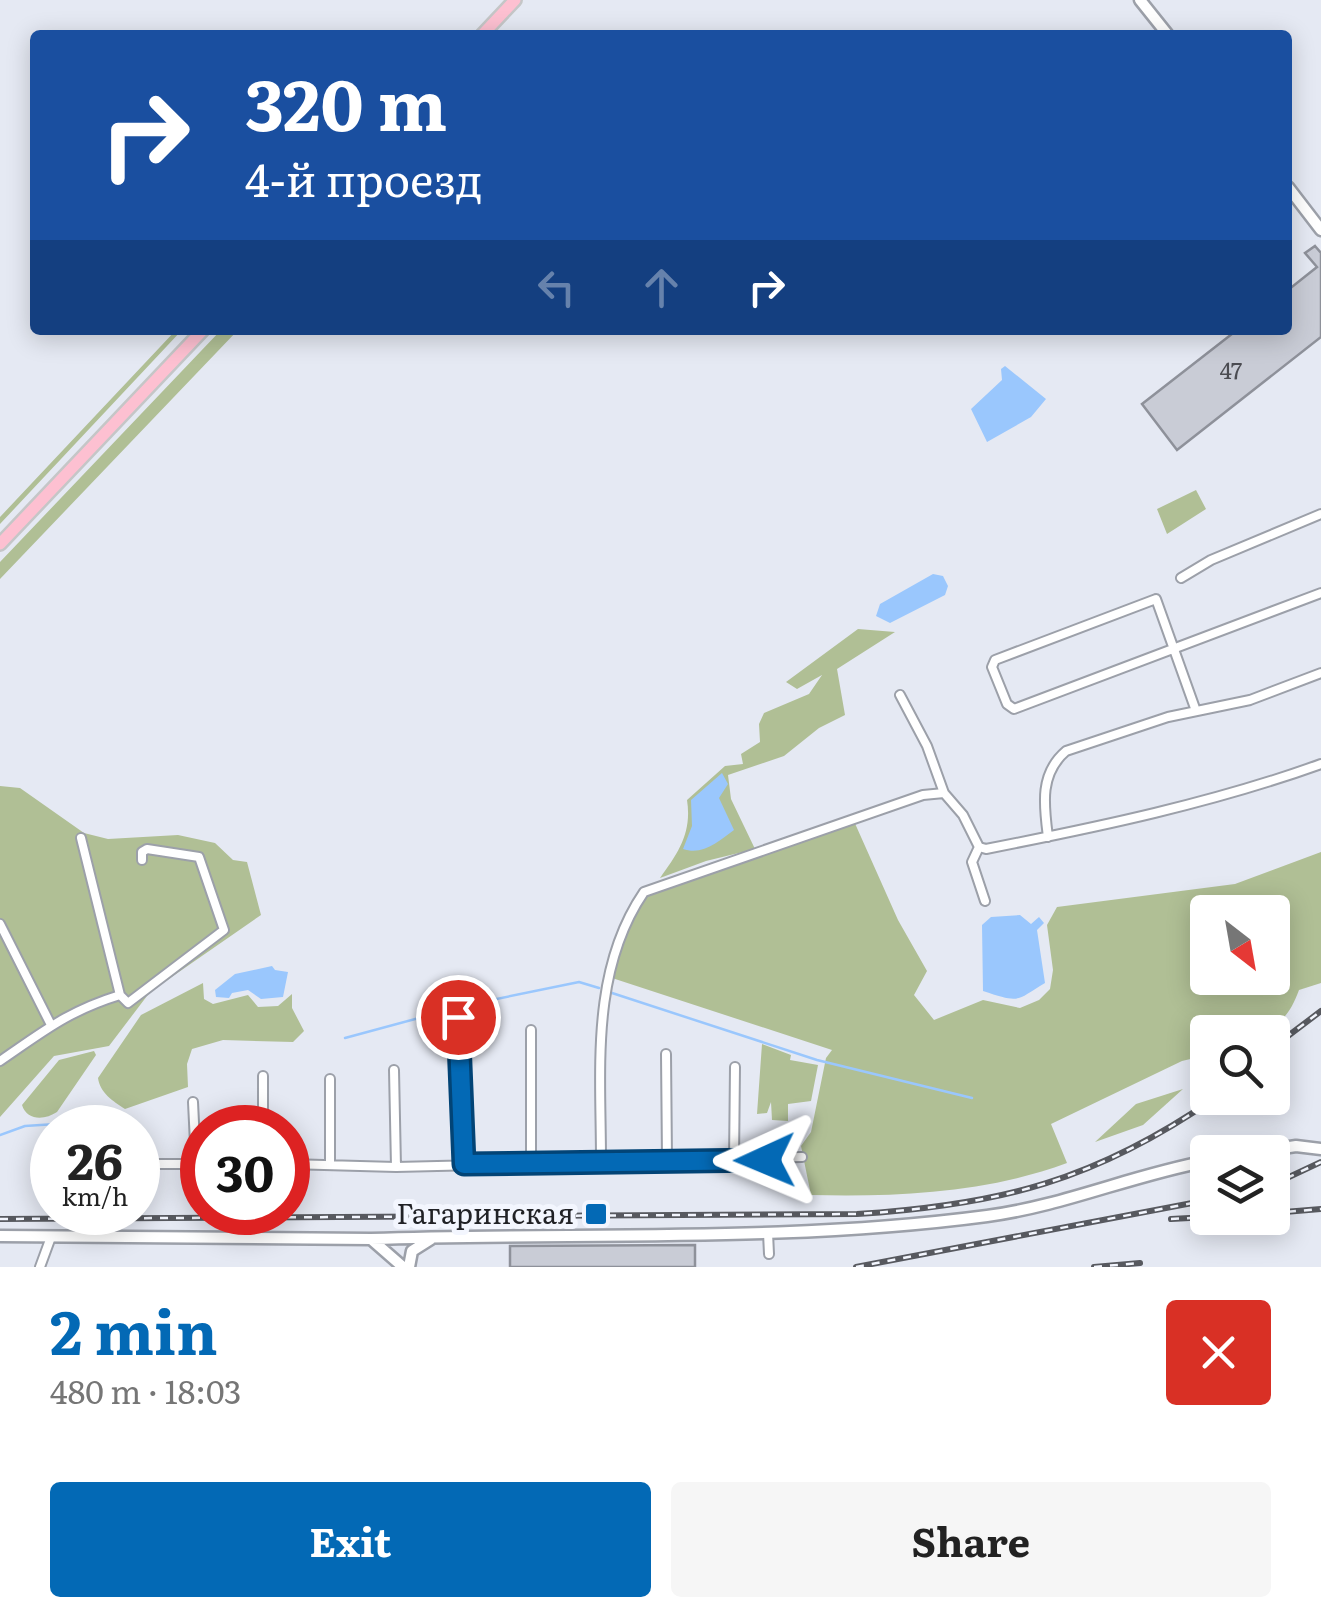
<!DOCTYPE html>
<html lang="en">
<head>
<meta charset="utf-8">
<style>
  :root { --surface:#fff; --page:#f6f6f6; --text:#222; --muted:#767676; --accent:#0369b5 }
  body { margin:0; font-family:Literata,serif; background:var(--page); color:var(--text); height:100vh; display:flex; flex-direction:column; font-size:38px; white-space:nowrap }
  * { box-sizing:border-box; margin:0 }
  p { font-size:32px; color:var(--muted) }
  .icon { flex:none; width:55px; height:55px; fill:none; stroke:currentColor; stroke-width:2; stroke-linecap:round; stroke-linejoin:round }
  .map { position:relative; height:1267px; overflow:hidden }
  .details { display:flex; flex-direction:column; background:var(--surface); flex:1 }
  .details>* { flex:none }
  .top-card { position:absolute; left:30px; top:30px; width:1262px; height:305px; border-radius:10px; box-shadow:0 5px 25px #0003; background:#1a4fa0; color:#fff; overflow:hidden }
  .needle { width:65px; rotate:149deg }
  .tools { position:absolute; left:1190px; top:895px; display:grid; gap:20px }
  .tools a { display:grid; place-items:center; width:100px; height:100px; border-radius:10px; background:var(--surface); box-shadow:0 5px 25px #0003; font-size:50px }
  .speed { position:absolute; left:30px; top:1105px; display:flex; gap:20px; font-size:50px; font-weight:700; text-align:center }
  .speed>* { display:grid; place-content:center; width:130px; height:130px; border-radius:50%; background:var(--surface); box-shadow:0 5px 25px #0003; line-height:1 }
  .speed small { font-size:25px; font-weight:400 }
  .speed .limit { border:15px solid #d22; background:#fff; color:#111 }
  .pin { position:absolute; display:grid; place-items:center; width:85px; height:85px; color:#fff; margin:-42px; border:5px solid #fff; border-radius:50%; box-shadow:0 2px 10px #0007 }
  .me { position:absolute; width:110px; margin:-55px; rotate:269deg; stroke-linejoin:round; filter:drop-shadow(0 0 8px #0008) }
  .turn { display:flex; align-items:center; gap:35px; height:210px; padding:0 50px; font-size:45px }
  .turn .icon { width:130px; height:130px; stroke-width:2.5 }
  .turn b { display:block; font-size:70px; line-height:85px }
  .lanes { display:flex; align-items:center; height:95px; padding:0 50px; background:#0003; justify-content:center; gap:50px; direction:ltr }
  .lanes .off { opacity:.35 }
  .round { display:grid; place-items:center; flex:none; width:105px; height:105px; border-radius:10px; background:var(--page) }
  .headline { display:flex; align-items:center; justify-content:space-between; height:170px; padding:0 50px }
  h1 { font-size:60px; font-weight:700; line-height:75px; color:var(--accent) }
  .action { display:flex; gap:20px; margin-top:auto; padding:20px 50px }
  .action a { flex:1; height:115px; border-radius:10px; background:var(--accent); color:#fff; font-size:40px; font-weight:700; line-height:115px; text-align:center }
  .action a+a { background:var(--page); color:var(--text) }
  .map>svg:first-child { display:block }
</style>
</head>
<body>
<div class="map">
<svg width="1321" height="1267" viewBox="0 0 1321 1267">
  <rect width="100%" height="100%" fill="#e5e9f3"/>
  <path fill="#b0bf95" fill-rule="evenodd" d="M176,330H182L0,524V517Z
    M221,330H238L0,579V562Z
    M1196,490L1206,509L1167,534L1157,509Z
    M858,629L895,632L837,669L845,715L819,728L784,756L728,775L731,799L755,849L706,861L660,878C679,852 692,832 687,800L725,766L743,764L741,754L760,742L759,724L764,713L809,694L822,675L797,689L786,682Z
    M0,786L20,788L84,833L108,839L178,835L215,843L233,860L247,862L261,915L150,992L109,1046L54,1056L0,1117Z
    M853,819L898,920L927,971L914,995L934,1020L983,1000L1020,1008L1039,1000L1050,989L1053,970L1047,925L1057,907L1235,884L1321,852V983L1299,990C1281,1040 1254,1032 1208,1032L1207,1055L1182,1061L1051,1124L1067,1163C986,1193 897,1197 811,1195L801,1146L811,1132L826,1058L832,1050L609,977L644,892ZM1208,912H1272V978H1208Z
    M203,983L204,999L213,1004L248,995L258,1007L278,1006L292,994V1008L304,1031L293,1042L223,1040L192,1049L187,1064L188,1087L125,1109C113,1101 100,1093 98,1078L141,1015Z
    M762,1044L791,1055L790,1060L818,1065L811,1101L788,1104V1121L772,1120L771,1102L767,1113L757,1114Z
    M94,1051L96,1055L57,1112C45,1120 27,1121 22,1105L59,1060Z
    M1183,1089L1143,1125L1095,1142L1136,1104Z"/>
  <path fill="#9ac7fd" d="M1005,366L1046,399L1031,417L987,442L971,409L1002,380L1001,369Z
    M933,574L943,576L948,586L945,595L890,623L876,616L880,604Z
    M722,773L728,784L719,798L734,830C719,841 703,856 683,849L692,826L691,800Z
    M1020,915L1031,924L1039,917L1044,923L1037,930L1045,983C1016,1000 1022,1004 983,991L982,925L991,917Z
    M272,966L275,970L288,972L283,997L261,999L248,990L232,993L229,998L216,997L215,990L235,974Z"/>
  <g fill="none" stroke-linecap="round" stroke-linejoin="round">
    <path stroke="#9ac7fd" stroke-width="2.5" d="M609,992L817,1060L972,1098
      M345,1038L467,1005L579,982L599,988
      M0,1135L25,1126L87,1122"/>
  </g>
  <path fill="#c9ccd6" stroke="#8e919a" stroke-width="2.5" d="M1315,246L1321,253V337L1177,450L1142,404L1237,330H1288V290L1317,267L1305,253Z
    M695,1245V1267H510V1246Z"/>
  <g fill="none" stroke-linecap="round" stroke-linejoin="round">
    <g stroke="#9ca0a9" stroke-width="12">
      <path id="street" d="M1181,578L1211,560L1321,514
        M900,695L927,746L944,793L963,815L979,847L972,862L985,901
        M1196,711L1156,599L995,660L992,667L1007,704L1014,709L1321,593
        M1048,837C1044,806 1039,774 1066,751L1168,717L1250,700L1321,673
        M81,838L120,995
        M979,847L986,849C1098,827 1213,803 1321,764
        M0,924L50,1023
        M120,995L128,1003L224,930L199,857L147,849L142,852V860
        M458,1017L464,1164
        M531,1030V1164
        M666,1054L667,1159
        M0,1061C44,1031 68,1011 120,995
        M394,1070L396,1167
        M263,1076V1128
        M330,1079V1165
        M193,1102L196,1164
        M601,1160C601,1070 590,971 644,892L923,795L944,793
        M734,1161L735,1067
        M138,1164H202
        M288,1164L396,1167L802,1157
        M768,1233L769,1254
        M40,1267L51,1237"/>
    </g>
    <g stroke="#9ca0a9" stroke-width="15">
      <path id="secondary" d="M1140,0L1168,35
        M1288,187L1321,230
        M1257,1152L1296,1146L1321,1149
        M0,1236L371,1239
        M403,1267L371,1239C576,1232 783,1243 987,1216C1063,1206 1132,1175 1208,1161
        M409,1267L412,1251L431,1239"/>
    </g>
    <g stroke="#c5c6c7" stroke-width="16">
      <path id="primary" d="M482,35L515,0
        M0,544L203,330"/>
    </g>
    <use href="#street" stroke="#fff" stroke-width="8"/>
    <use href="#secondary" stroke="#fff" stroke-width="10"/>
    <use href="#primary" stroke="#fdc0d1" stroke-width="11"/>
    <g stroke="#57595f" stroke-width="6">
      <path id="rail" d="M1272,1048L1321,1011
        M1272,1185L1321,1162
        M1272,1213L1321,1209
        M0,1219L857,1214C1001,1205 1096,1180 1215,1098
        M1171,1219L1208,1217
        M856,1267L1208,1200
        M1094,1267L1140,1263"/>
    </g>
    <use href="#rail" stroke="#f3f6fe" stroke-width="2.5" stroke-dasharray="8" stroke-linecap="butt"/>
  </g>
  <g fill="none" stroke-linecap="round" stroke-linejoin="round">
    <g stroke="#024476" stroke-width="25">
      <path id="route" d="M458,1017L464,1164L765,1160"/>
    </g>
    <use href="#route" stroke="#0369b5" stroke-width="18"/>
  </g>
  <rect fill="#0369b5" stroke="#f3f6fe" stroke-width="4" x="584" y="1202" width="24" height="24" rx="5"/>
  <g text-anchor="middle" stroke-width="10" stroke-linejoin="round" paint-order="stroke">
    <g font-size="22" fill="#4b4c52">
      <text x="1231" y="379">47</text>
    </g>
    <g font-size="28" fill="#212226" stroke="#f3f6fe" text-anchor="end">
      <text x="574" y="1224">Гагаринская</text>
    </g>
  </g>
</svg>
<div class="tools">
<a><svg class="needle" viewBox="-14 -14 28 28"><path d="M0-13l5 13h-10z" fill="#e53935"/><path d="M0 13l5-13h-10z" fill="#767676"/></svg></a>
<a><svg class="icon" aria-label="search" viewBox="0 0 24 24"><circle cx="10" cy="10" r="6"/><path d="M15 15l6 6"/></svg></a>
<a><svg class="icon" aria-label="layers" viewBox="0 0 24 24"><path d="M12 4l9 5-9 5-9-5zM3 14l9 5 9-5"/></svg></a>
</div>
<div class="speed"><div>26<small>km/h</small></div><div class="limit">30</div></div>
<div class="pin" style="left:458px;top:1017px;background:#d93025"><svg class="icon" aria-label="arrive" viewBox="0 0 24 24"><path d="M6 21V4h12l-3 4 3 4H6"/></svg></div>
<svg class="me" style="left:765px;top:1160px" viewBox="-20 -20 40 40"><path d="M0-17L14 15 0 8-14 15z" fill="#0369b5" stroke="#fff" stroke-width="4"/></svg>
<div class="top-card">
<div class="turn"><svg class="icon" aria-label="right" viewBox="0 0 24 24"><path d="M7 20v-9h11M14 6l5 5-5 5"/></svg><div><b>320 m</b>4-й проезд</div></div>
<div class="lanes"><svg class="icon off" aria-label="left" viewBox="0 0 24 24"><path d="M17 20v-9H6M10 6l-5 5 5 5"/></svg><svg class="icon off" aria-label="ahead" viewBox="0 0 24 24"><path d="M12 20V5M6 11l6-6 6 6"/></svg><svg class="icon" aria-label="right" viewBox="0 0 24 24"><path d="M7 20v-9h11M14 6l5 5-5 5"/></svg></div>
</div>
</div>
<section class="details">
<div class="headline"><div><h1>2 min</h1><p>480 m · 18:03</p></div><a class="round" style="background:#d93025;color:#fff"><svg class="icon" aria-label="close" viewBox="0 0 24 24"><path d="M6 6l12 12M18 6L6 18"/></svg></a></div>
<div class="action"><a>Exit</a><a>Share</a></div>
</section>
</body>
</html>
